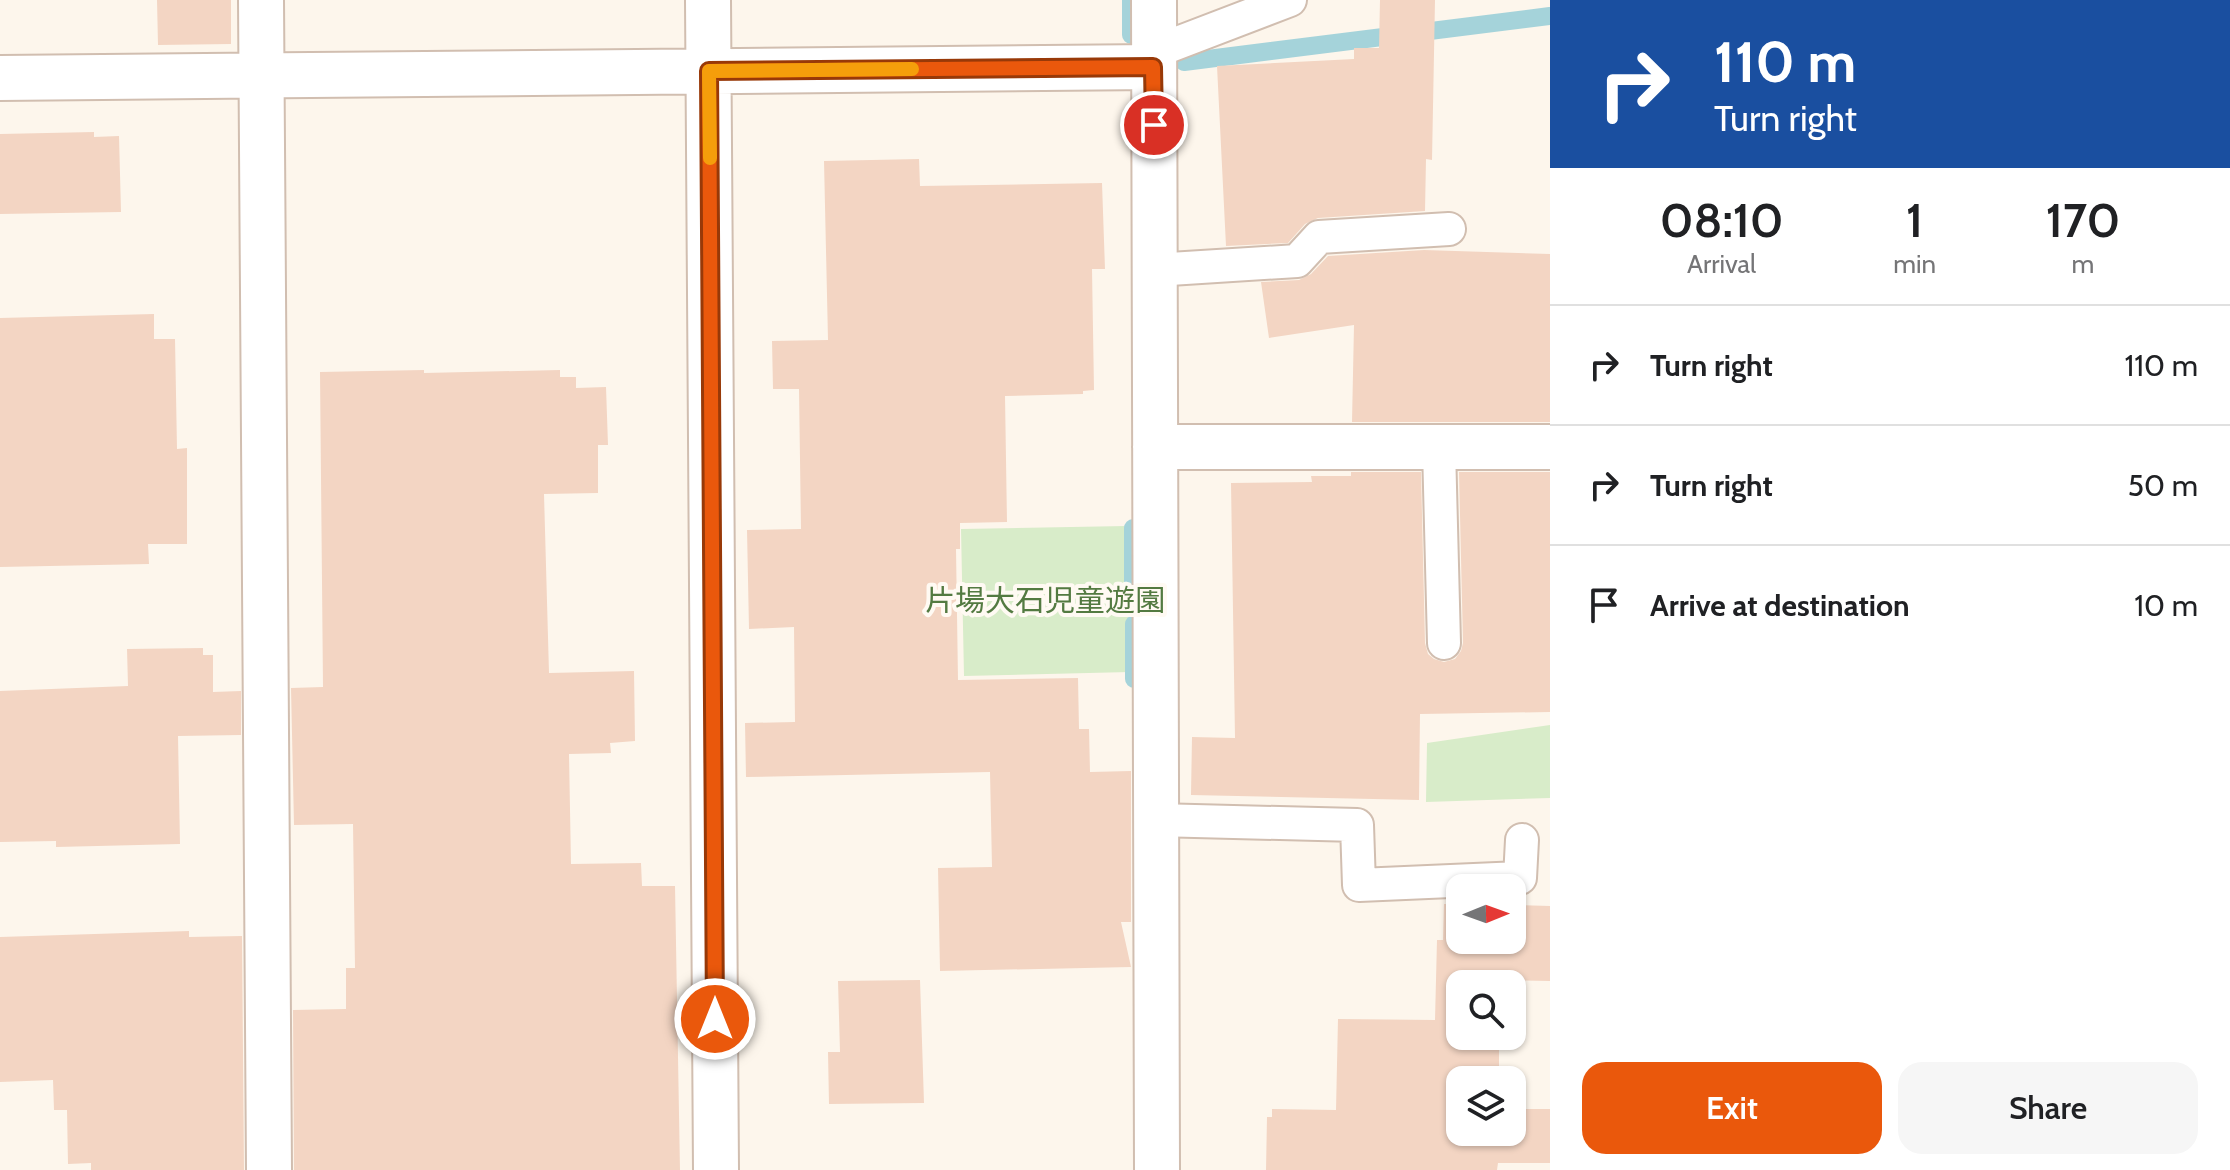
<!DOCTYPE html>
<html lang="en">
<head>
<meta charset="utf-8">
<style>
  :root { --surface:#fff; --page:#f6f6f6; --text:#202124; --muted:#757577; --line:#e0e0e0; --accent:#ea580c }
  body { margin:0; font-family:Cabin,"Noto Sans JP",sans-serif; background:var(--page); color:var(--text); height:100vh; display:flex; flex-direction:column; font-size:30px; white-space:nowrap }
  * { box-sizing:border-box; margin:0 }
  p { font-size:26px; color:var(--muted) }
  .icon { flex:none; width:44px; height:44px; fill:none; stroke:currentColor; stroke-width:2; stroke-linecap:round; stroke-linejoin:round }
  .map { position:relative; flex:1; overflow:hidden }
  .sheet { display:flex; flex-direction:column; background:var(--surface); width:680px }
  .sheet>* { flex:none }
  .hud { background:#1a4fa0; color:#fff; overflow:hidden }
  .needle { width:52px; rotate:89deg }
  .buttons { position:absolute; left:1446px; top:874px; display:grid; gap:16px }
  .buttons a { display:grid; place-items:center; width:80px; height:80px; border-radius:16px; background:var(--surface); box-shadow:0 2px 6px #0004; font-size:40px }
  .pin { position:absolute; display:grid; place-items:center; width:68px; height:68px; color:#fff; margin:-34px; border:4px solid #fff; border-radius:50%; box-shadow:0 2px 8px #0007 }
  .me { position:absolute; width:88px; margin:-44px; rotate:0deg; stroke-linejoin:round; filter:drop-shadow(0 0 6px #0008) }
  .turn { display:flex; align-items:center; gap:28px; height:168px; padding:0 32px; font-size:36px }
  .turn .icon { width:104px; height:104px; stroke-width:2.5 }
  .turn b { display:block; font-size:56px; line-height:68px }
  .eta { display:flex; justify-content:space-evenly; align-items:center; height:136px; text-align:center }
  .eta b { font-size:48px; font-weight:600; line-height:56px }
  .cta { display:flex; gap:16px; margin-top:auto; padding:16px 32px }
  .cta a { flex:1; height:92px; border-radius:24px; background:var(--accent); color:#fff; font-size:32px; font-weight:600; line-height:92px; text-align:center }
  .cta a+a { background:var(--page); color:var(--text) }
  ul { padding:0; list-style:none }
  li { display:flex; align-items:center; gap:24px; height:120px; padding:0 32px; border-top:2px solid var(--line) }
  li div { flex:1 }
  li b { display:block; font-size:30px }
  li em { font-style:normal }
  main { display:flex; flex:1; min-height:0 }
  .map>svg:first-child { display:block }
</style>
</head>
<body>
<main>
<div class="map">
<svg width="1550" height="1170" viewBox="0 0 1550 1170">
  <rect width="100%" height="100%" fill="#fdf6ec"/>
  <path fill="#d8ecc9" d="M1126,526L1130,672L964,676L961,529Z
    M1550,725V798L1426,802L1427,743Z"/>
  <g fill="none" stroke-linecap="round" stroke-linejoin="round">
    <path stroke="#a5d3da" stroke-width="18" d="M1131,0V35
      M1184,62L1550,16
      M1133,528V590
      M1134,624V679"/>
  </g>
  <path fill="#f3d5c3" d="M157,0H231V44L158,45Z
    M1380,0H1435L1432,160L1426,159L1425,211L1318,218L1305,224L1288,243L1226,246L1217,66L1354,59V48H1379Z
    M94,132V137L119,136L121,212L0,214V134Z
    M919,159L920,186L1102,183L1105,269H1092L1094,390L1083,391V394L1005,396L1007,522L960,523V549H956L958,680L1078,678L1079,729H1089L1090,772L1131,771V922H1121L1131,967L940,971L938,868L992,867L990,772L746,777L745,723L795,722L794,627L749,629L747,530L801,529L799,389H773L772,341L828,340L824,161Z
    M1424,250L1550,254V422H1352L1354,325L1269,338L1261,282L1299,280L1311,274L1328,256Z
    M154,314V339H175L177,449L187,448V544H148L149,564L0,567V318Z
    M424,370V373L560,370V377H576V388L606,387L608,445H598V493L544,494L549,673L634,671L635,741L610,743L611,753L569,754L571,864L641,863L642,886H675L680,1170H294L293,1010L346,1009V968H355L353,824L294,825L291,688L323,687L320,372Z
    M1351,472H1421L1425,643L1428,654L1434,659L1444,662L1455,659L1461,651L1463,643L1459,472H1550V712L1420,714L1419,800L1191,795L1192,737L1235,738L1231,483L1312,482L1311,476H1351Z
    M203,648V655H213V692L241,691V735L178,736L180,844L56,847V841L0,842V691L128,686L127,649Z
    M1444,904H1460V940H1512V905L1550,906V981L1500,980V984H1460V1036H1499V1080H1460V1132H1512V1109H1550V1163H1498L1497,1170H1266L1267,1117H1272V1109L1336,1110L1338,1019L1435,1020L1437,940H1443Z
    M189,931V937L242,936L244,1170H91V1163L68,1164L67,1110H54L53,1080L0,1082V937Z
    M920,980L924,1103L829,1104L828,1052H840L838,981Z"/>
  <g fill="none" stroke-linecap="round" stroke-linejoin="round">
    <g stroke="#d1beb0" stroke-width="36">
      <path id="service" d="M1154,52L1290,0
        M1154,270L1297,261L1319,237L1449,229
        M1439,448L1444,643
        M1156,820L1357,825L1359,885L1520,878L1522,840"/>
    </g>
    <g stroke="#d1beb0" stroke-width="48">
      <path id="minor" d="M261,0L269,1170
        M708,0L716,1170
        M1154,0L1157,1170
        M0,78L1153,67
        M1155,447H1550"/>
    </g>
    <use href="#service" stroke="#fff" stroke-width="32"/>
    <use href="#minor" stroke="#fff" stroke-width="44"/>
  </g>
  <g fill="none" stroke-linecap="round" stroke-linejoin="round">
    <g stroke="#983908" stroke-width="20">
      <path id="route" d="M715,1019L709,71L1153,67L1154,125"/>
    </g>
    <use href="#route" stroke="#ea580c" stroke-width="14"/>
    <path stroke="#f59e0b" stroke-width="14" d="M710,158L709,71L912,69"/>
  </g>
  <g text-anchor="middle" stroke-width="8" stroke-linejoin="round" paint-order="stroke">
    <g font-size="30" fill="#537a41" stroke="#fffaf3">
      <text x="1045" y="611">片場大石児童遊園</text>
    </g>
  </g>
</svg>
<div class="buttons">
<a><svg class="needle" viewBox="-14 -14 28 28"><path d="M0-13l5 13h-10z" fill="#e53935"/><path d="M0 13l5-13h-10z" fill="#757577"/></svg></a>
<a><svg class="icon" aria-label="search" viewBox="0 0 24 24"><circle cx="10" cy="10" r="6"/><path d="M15 15l6 6"/></svg></a>
<a><svg class="icon" aria-label="layers" viewBox="0 0 24 24"><path d="M12 4l9 5-9 5-9-5zM3 14l9 5 9-5"/></svg></a>
</div>
<div class="pin" style="left:1154px;top:125px;background:#d93025"><svg class="icon" aria-label="arrive" viewBox="0 0 24 24"><path d="M6 21V4h12l-3 4 3 4H6"/></svg></div>
<svg class="me" style="left:715px;top:1019px" viewBox="-20 -20 40 40"><circle r="17" fill="#ea580c" stroke="#fff" stroke-width="3"/><path d="M0-11L8 9 0 5-8 9z" fill="#fff"/></svg>
</div>
<section class="sheet">
<div class="hud">
<div class="turn"><svg class="icon" aria-label="right" viewBox="0 0 24 24"><path d="M7 20v-9h11M14 6l5 5-5 5"/></svg><div><b>110 m</b>Turn right</div></div>
</div>
<div class="eta">
<div><b>08:10</b><p>Arrival</p></div>
<div><b>1</b><p>min</p></div>
<div><b>170</b><p>m</p></div>
</div>
<ul>
<li><svg class="icon" aria-label="right" viewBox="0 0 24 24"><path d="M7 20v-9h11M14 6l5 5-5 5"/></svg><div><b>Turn right</b></div><em>110 m</em></li>
<li><svg class="icon" aria-label="right" viewBox="0 0 24 24"><path d="M7 20v-9h11M14 6l5 5-5 5"/></svg><div><b>Turn right</b></div><em>50 m</em></li>
<li><svg class="icon" aria-label="arrive" viewBox="0 0 24 24"><path d="M6 21V4h12l-3 4 3 4H6"/></svg><div><b>Arrive at destination</b></div><em>10 m</em></li>
</ul>
<div class="cta"><a>Exit</a><a>Share</a></div>
</section>
</main>
</body>
</html>
